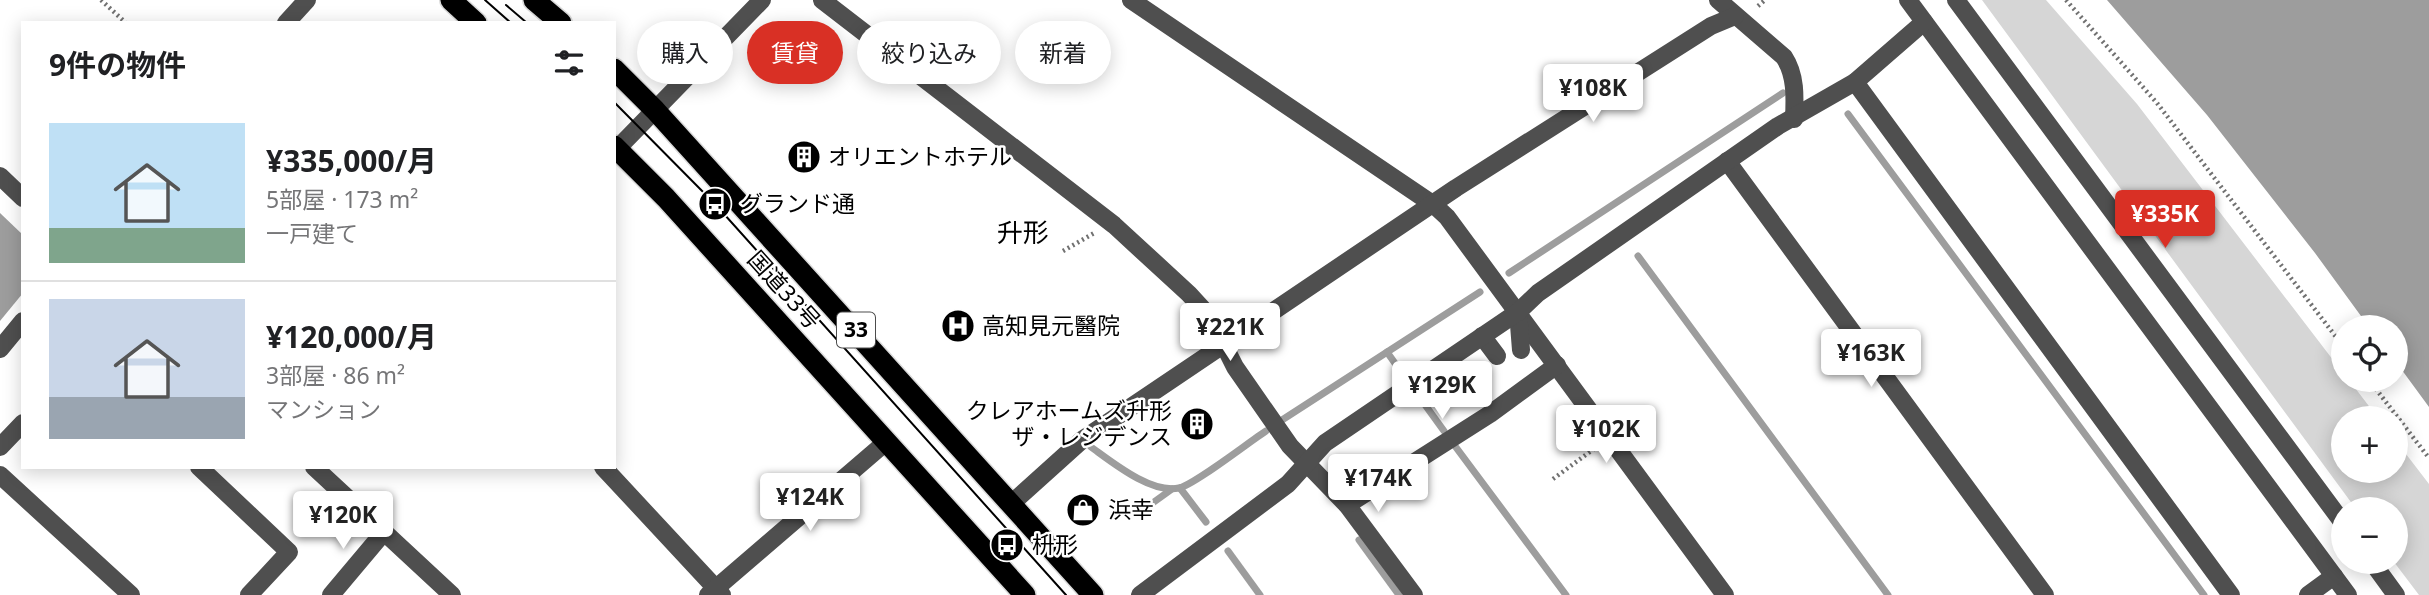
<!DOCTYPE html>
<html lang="ja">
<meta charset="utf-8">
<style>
:root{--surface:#fff;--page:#f2f2f2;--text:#202124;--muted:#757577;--line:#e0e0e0;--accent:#d93025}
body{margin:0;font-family:"Noto Sans","Noto Sans JP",sans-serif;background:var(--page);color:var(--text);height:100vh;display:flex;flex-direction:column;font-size:26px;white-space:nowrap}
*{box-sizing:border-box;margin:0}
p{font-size:23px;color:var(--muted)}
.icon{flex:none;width:38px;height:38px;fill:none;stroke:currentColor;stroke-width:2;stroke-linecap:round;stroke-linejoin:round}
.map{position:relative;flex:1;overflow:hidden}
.panel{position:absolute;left:21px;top:21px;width:595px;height:448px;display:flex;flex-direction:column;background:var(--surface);border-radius:0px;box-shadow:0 4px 18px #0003}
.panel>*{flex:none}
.guide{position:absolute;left:637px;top:21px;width:665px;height:63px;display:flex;gap:14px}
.tools{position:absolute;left:2331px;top:315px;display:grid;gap:14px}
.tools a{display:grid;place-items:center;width:77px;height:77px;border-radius:50%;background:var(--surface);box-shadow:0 4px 18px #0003;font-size:35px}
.price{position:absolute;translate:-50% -60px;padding:0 16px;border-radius:7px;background:#fff;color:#222;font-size:23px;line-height:46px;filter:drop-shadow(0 2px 4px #0008)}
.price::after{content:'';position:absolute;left:50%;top:42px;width:21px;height:16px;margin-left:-10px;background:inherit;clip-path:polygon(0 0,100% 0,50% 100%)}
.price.active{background:var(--accent);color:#fff}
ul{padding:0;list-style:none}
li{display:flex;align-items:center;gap:21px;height:175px;padding:0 28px}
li+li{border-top:2px solid var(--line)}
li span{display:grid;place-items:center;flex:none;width:196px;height:140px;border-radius:0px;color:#555}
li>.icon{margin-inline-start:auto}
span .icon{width:84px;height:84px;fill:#fffc;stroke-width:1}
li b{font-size:30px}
h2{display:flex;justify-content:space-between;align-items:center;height:84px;padding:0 28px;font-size:30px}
.tag{padding:0 24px;border-radius:32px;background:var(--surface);box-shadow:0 4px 18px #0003;font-size:24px;line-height:63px}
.tag.active{background:var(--accent);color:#fff}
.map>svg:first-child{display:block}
.green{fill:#d6d6d6}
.water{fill:#9d9d9d}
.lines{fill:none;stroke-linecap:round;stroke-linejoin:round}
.stream{stroke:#9d9d9d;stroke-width:7}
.highway-casing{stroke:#dbdbdb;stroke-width:24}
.path{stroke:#717171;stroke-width:4.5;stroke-dasharray:2 3.5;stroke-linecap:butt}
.minor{stroke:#4f4f4f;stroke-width:18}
.highway{stroke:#000;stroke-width:21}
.tram{stroke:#000;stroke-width:2}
.labels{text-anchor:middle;stroke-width:5;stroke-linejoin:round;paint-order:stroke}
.shield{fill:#fff;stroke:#4c4c4c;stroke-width:2}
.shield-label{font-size:21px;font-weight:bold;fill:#000}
.poi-label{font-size:23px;fill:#000;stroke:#fff;text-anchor:start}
.street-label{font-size:23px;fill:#000;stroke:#fff}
.quarter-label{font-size:26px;fill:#000;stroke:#fff}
</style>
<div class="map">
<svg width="2429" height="595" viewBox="0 0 2429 595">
<rect width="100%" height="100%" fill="#fff"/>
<!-- green -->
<path class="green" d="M1982,0H2046L2137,104L2343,373V380H2349L2378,418H2343V471H2396V441L2429,484V595H2419L2394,562L2396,509H2356Z"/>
<!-- water -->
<g class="water">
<path d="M2107,0H2429V407L2396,362V327H2369L2315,253L2207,115Z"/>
<path d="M0,213L23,235V293L0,321Z"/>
</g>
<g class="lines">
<!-- stream -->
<g class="stream">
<path d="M1848,114L2204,595"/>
<path d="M1638,256L1888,595"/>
<path d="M1509,273L1783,93"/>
<path d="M1387,352L1399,369"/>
<path d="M1423,402L1444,431"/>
<path d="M1282,420L1480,292"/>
<path d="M1455,446L1566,595"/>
<path d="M1091,447C1112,462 1151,494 1179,488C1194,485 1249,442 1266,431"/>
<path d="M1180,488L1206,522"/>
<path d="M1147,507L1172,489"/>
<path d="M1359,540L1399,595"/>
<path d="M1228,551L1260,595"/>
</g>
<defs>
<g id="highway">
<path d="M451,0L476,23"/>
<path d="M534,0L561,23"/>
<path d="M614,69L655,110L1093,595"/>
<path d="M614,146L666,198L1025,595"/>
</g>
</defs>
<!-- highway casing -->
<use href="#highway" class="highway-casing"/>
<!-- path -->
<g class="path">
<path d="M101,0L126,23"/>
<path d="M2066,0L2157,103L2343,346"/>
<path d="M1758,6L1765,0"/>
<path d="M1063,251L1096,232"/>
<path d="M2369,380L2429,458"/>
<path d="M1553,479L1595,448"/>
</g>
<!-- minor -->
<g class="minor">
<path d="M822,0L1114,225L1189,294L1210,317L1235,367L1290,446L1347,505L1414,595"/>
<path d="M1131,0L1434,205L1447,217L1725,595"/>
<path d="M1718,0L1784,57C1796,75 1795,97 1794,119"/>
<path d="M1908,0L2348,595"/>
<path d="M1956,0L2343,523"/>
<path d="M286,23L307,0"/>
<path d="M1855,82L2231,595"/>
<path d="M614,152L762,0"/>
<path d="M1727,161L2045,595"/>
<path d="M0,176L23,198"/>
<path d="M1518,312L1521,350"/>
<path d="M1482,336L1497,356"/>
<path d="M0,349L23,321"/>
<path d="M0,447L23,423"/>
<path d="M199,467L289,552L249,595"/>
<path d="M314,467L452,595"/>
<path d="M603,467L722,595"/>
<path d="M0,475L131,595"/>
<path d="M1012,503L1082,440L1456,188L1711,26L1735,16"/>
<path d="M1347,505L1490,414L1557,365"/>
<path d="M2372,562L2396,595"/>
<path d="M331,595L384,532"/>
<path d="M708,595L886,442"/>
<path d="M1140,595L1288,484L1325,443L1518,312L1538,293L1778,126L1855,82L1924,22"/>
<path d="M2308,595L2334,576"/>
</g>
<!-- highway -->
<use href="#highway" class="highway"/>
<!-- tram -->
<g class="tram">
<path d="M485,0L511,23"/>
<path d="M506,5L527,23"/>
<path d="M614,102L715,204L1066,595"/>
</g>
</g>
<!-- icons -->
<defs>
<symbol id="building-disc" viewBox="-11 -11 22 22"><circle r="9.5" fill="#000" stroke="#fff"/><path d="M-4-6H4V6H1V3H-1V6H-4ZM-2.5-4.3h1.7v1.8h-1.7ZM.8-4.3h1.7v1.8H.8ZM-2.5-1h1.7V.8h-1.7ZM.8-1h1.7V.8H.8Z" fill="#fff"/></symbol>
<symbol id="bus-disc" viewBox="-11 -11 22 22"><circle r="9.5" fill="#000" stroke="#fff"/><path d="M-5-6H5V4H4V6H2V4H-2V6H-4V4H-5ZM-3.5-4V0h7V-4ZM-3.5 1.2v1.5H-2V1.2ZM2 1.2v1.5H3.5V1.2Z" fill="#fff"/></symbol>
<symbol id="hospital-disc" viewBox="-11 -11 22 22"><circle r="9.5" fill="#000" stroke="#fff"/><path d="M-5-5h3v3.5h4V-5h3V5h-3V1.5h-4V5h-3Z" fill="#fff"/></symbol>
<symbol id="shop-disc" viewBox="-11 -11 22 22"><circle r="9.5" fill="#000" stroke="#fff"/><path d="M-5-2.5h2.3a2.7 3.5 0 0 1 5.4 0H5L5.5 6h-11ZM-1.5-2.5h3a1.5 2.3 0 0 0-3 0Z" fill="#fff"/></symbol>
</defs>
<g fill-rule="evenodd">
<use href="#building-disc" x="785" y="138" width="38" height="38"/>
<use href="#bus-disc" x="696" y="185" width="38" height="38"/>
<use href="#hospital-disc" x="939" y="307" width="38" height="38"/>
<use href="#building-disc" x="1178" y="405" width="38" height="38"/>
<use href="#shop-disc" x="1064" y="491" width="38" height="38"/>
<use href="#bus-disc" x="988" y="526" width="38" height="38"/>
</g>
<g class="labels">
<!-- shield labels -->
<rect class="shield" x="837" y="312.5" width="38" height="35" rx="5"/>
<g class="shield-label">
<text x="856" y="337">33</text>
</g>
<!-- poi labels -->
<g class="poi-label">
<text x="828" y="165">オリエントホテル</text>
<text x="740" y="212">グランド通</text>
<text x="982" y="334">高知見元醫院</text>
<text x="1172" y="419" text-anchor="end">クレアホームズ升形<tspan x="1172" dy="26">ザ・レジデンス</tspan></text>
<text x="1108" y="518">浜幸</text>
<text x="1032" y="553">枡形</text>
</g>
<!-- street labels -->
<g class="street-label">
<text transform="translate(784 290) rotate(48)" y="8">国道33号</text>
</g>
<!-- quarter labels -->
<g class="quarter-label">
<text x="1023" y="242">升形</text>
</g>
</g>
</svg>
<div class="tools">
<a><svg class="icon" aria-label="locate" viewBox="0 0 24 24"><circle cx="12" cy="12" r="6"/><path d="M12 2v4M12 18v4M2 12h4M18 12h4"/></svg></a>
<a>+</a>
<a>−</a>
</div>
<b class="price" style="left:1593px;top:124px">¥108K</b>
<b class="price active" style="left:2165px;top:250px">¥335K</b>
<b class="price" style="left:1230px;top:363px">¥221K</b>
<b class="price" style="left:1871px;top:389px">¥163K</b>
<b class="price" style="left:1442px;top:421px">¥129K</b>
<b class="price" style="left:1606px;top:465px">¥102K</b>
<b class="price" style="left:1378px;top:514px">¥174K</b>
<b class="price" style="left:810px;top:533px">¥124K</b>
<b class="price" style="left:343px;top:551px">¥120K</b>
<div class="guide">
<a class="tag">購入</a>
<a class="tag active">賃貸</a>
<a class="tag">絞り込み</a>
<a class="tag">新着</a>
</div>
<section class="panel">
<h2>9件の物件<svg class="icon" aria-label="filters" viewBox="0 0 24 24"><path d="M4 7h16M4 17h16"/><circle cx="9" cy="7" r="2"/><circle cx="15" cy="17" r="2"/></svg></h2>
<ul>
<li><span style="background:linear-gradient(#bfe0f5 75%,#7fa58c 0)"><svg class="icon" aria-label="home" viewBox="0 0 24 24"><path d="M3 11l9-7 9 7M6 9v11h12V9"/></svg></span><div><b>¥335,000/月</b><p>5部屋 · 173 m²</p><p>一戸建て</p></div></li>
<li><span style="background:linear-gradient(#c9d6e8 70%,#9aa5b1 0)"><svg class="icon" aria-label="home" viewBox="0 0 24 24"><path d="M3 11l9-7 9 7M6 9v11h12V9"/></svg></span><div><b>¥120,000/月</b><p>3部屋 · 86 m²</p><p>マンション</p></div></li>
</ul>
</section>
</div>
